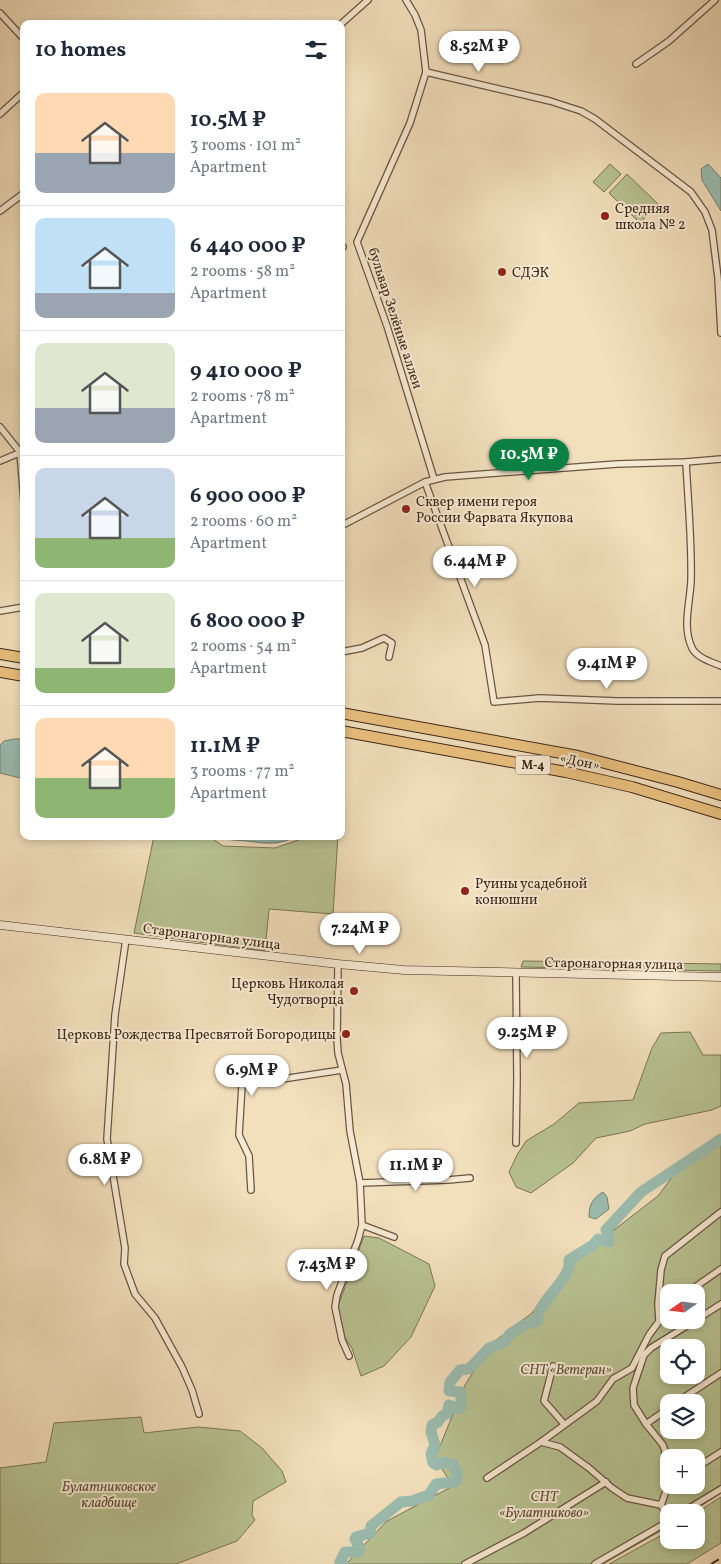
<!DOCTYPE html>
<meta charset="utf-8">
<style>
:root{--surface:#fff;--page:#f6f6f7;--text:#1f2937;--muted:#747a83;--line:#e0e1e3;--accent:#0b8043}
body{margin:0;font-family:Vollkorn,serif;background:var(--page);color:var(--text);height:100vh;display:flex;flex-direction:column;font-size:19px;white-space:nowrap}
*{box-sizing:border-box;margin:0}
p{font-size:16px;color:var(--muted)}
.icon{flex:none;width:28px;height:28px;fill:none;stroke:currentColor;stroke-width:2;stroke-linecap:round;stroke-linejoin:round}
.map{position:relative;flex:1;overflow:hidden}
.side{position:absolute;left:20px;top:20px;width:325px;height:820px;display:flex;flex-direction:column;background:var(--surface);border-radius:10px;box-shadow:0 2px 8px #0003}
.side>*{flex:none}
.needle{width:32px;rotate:256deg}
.fabs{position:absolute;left:660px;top:1284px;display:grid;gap:10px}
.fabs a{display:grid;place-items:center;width:45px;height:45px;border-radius:10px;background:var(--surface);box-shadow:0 2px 8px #0003;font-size:25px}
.price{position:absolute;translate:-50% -42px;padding:0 11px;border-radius:18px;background:#fff;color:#222;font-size:16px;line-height:32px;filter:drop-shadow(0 1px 2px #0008)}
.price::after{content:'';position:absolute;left:50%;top:30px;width:15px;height:11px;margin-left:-8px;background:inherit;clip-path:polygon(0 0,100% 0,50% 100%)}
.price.on{background:var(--accent);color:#fff}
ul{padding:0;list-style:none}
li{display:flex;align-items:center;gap:15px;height:125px;padding:0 15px}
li+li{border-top:1px solid var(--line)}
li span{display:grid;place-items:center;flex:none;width:140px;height:100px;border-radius:10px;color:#555}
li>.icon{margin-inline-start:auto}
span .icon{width:60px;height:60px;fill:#fffc;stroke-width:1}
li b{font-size:21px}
h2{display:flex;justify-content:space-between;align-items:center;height:60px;padding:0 15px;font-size:21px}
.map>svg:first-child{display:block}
.green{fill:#b8c292;stroke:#7a7456;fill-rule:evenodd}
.water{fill:#9bbdb0;stroke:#758174}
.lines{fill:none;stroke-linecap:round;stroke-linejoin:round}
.river{stroke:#9bbdb0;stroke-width:11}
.minor-casing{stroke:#6a5542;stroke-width:8}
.secondary-casing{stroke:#3d2719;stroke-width:9}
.motorway-casing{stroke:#3d2719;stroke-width:12}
.minor{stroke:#f7ead3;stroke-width:5.5}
.secondary{stroke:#f7ead3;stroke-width:8}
.motorway{stroke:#e9c07e;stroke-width:10}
.rail{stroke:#3d2719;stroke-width:2;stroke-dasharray:9 9;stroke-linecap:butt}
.poi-dot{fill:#8f2418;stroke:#f7ead3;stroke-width:2}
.labels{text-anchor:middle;stroke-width:4;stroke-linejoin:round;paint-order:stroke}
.shield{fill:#f7ead3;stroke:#756251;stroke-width:1}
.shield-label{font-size:12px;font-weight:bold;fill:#3d2719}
.poi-label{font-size:14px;fill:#3d2719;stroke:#f7ead3;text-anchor:start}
.street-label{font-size:14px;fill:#3d2719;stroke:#f7ead3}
.park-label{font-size:14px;font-style:italic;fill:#5c4e37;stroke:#f7ead3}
</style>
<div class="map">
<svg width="721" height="1564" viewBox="0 0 721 1564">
<rect width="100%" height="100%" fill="#f2dfbc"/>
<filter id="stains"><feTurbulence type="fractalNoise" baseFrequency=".004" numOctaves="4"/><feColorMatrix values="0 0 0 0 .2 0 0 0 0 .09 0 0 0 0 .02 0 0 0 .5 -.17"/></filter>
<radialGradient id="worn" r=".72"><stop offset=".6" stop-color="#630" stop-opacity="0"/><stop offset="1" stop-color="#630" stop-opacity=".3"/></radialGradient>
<!-- green -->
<g class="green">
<path d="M610,164L621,174L604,192L593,182Z"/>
<path d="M627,174L658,204L640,223L609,193Z"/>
<path d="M154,836H209L223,846L275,848L310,836H338L333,914L269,909L265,951L134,933Z"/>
<path d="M523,961L721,964V971L521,967Z"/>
<path d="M690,1032L703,1055H721V1106L712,1110L645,1124L630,1131L596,1138L573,1163L531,1193L516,1187L509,1172L517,1155L526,1141L554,1124L579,1103L633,1100L652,1048L661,1033Z"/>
<path d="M721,1138V1493L691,1512H669V1526L603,1564H346L387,1521L453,1486L435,1458L465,1385L491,1344L532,1313L570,1264L658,1196L688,1156ZM669,1292H696V1320H669ZM669,1348H696V1375H669ZM669,1402H696V1430H669ZM669,1458H696V1485H669Z"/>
<path d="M364,1236L379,1238L429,1264L435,1286L411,1337L384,1366L361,1376L352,1348L343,1335L338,1306Z"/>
<path d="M141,1417L144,1433L198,1427L240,1431L262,1448L282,1471L286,1482L253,1501L252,1515L255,1520L237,1541L176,1564H0V1468L46,1462L54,1423Z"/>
<path d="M721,1497V1543L687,1564H609L669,1531V1540H696V1513Z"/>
</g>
<!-- water -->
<g class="water">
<path d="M708,164L721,178V211L702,180L701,169Z"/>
<path d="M14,739H24V779L0,773V745L4,741Z"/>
<path d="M219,836H299C277,845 270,844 247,841C237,840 228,841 219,836Z"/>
<path d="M603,1192L607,1197L609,1209L596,1219L589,1217C589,1204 593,1198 603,1192Z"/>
</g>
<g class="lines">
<!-- river -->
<path class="river" d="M343,1564L340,1562L345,1552H358L360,1548L355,1539L356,1537L370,1533L371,1526L401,1502L412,1501L429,1495L436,1484L454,1482L457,1480V1473L453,1464H449L444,1462L437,1465L433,1463L431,1454L435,1445L431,1432L432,1425L438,1422L442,1416L447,1414L449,1405L458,1409L461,1407V1392L449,1391L450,1382L460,1370L469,1369L489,1348L504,1342L510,1334L524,1325L537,1321C538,1318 538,1313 540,1310C547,1295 572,1276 569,1260L593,1245L598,1239L609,1242L608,1234L606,1230L641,1192L721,1139"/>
<defs>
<g id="minor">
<path d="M406,0L415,15L421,30L426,72L410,123L357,242L387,326L434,479"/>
<path d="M0,13L24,39"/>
<path d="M341,24L368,0"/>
<path d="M636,64L669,41L715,0"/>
<path d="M426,72L550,101L581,111L595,119L691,192L705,212L712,230L718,278L721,333"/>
<path d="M0,114L24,92"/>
<path d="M0,211L24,193"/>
<path d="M341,247H343"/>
<path d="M0,427L20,452L24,502"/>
<path d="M0,461L24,451"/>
<path d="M686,462C688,501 692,542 691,581C690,603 682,627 692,648C697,658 712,662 721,666"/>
<path d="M425,482L485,645L494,702L540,698L617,701H721"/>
<path d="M341,526L425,482L445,477L617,464L686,462L721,459"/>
<path d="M0,611L24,607"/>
<path d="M341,652L362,648L384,638L392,643L389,657"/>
<path d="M126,939L115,1015L107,1139L125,1248L124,1264L135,1294L155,1318L182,1367L192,1390L199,1414"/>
<path d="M338,964L337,1038L338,1053L346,1084L350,1131L360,1183L362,1225L394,1237"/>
<path d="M516,974L517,1078L516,1143"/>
<path d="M360,1183L448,1180L470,1178"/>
<path d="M251,1190L249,1156L239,1135L242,1085L342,1070"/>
<path d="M688,1292L721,1269"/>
<path d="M659,1320L658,1304L661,1270L665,1256L721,1212"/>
<path d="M696,1320L721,1304"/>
<path d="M349,1356L342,1340L335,1307L337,1295L358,1240L362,1225"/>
<path d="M553,1366L544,1401L564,1424"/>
<path d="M677,1402L721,1373"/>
<path d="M646,1424L669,1408"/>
<path d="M541,1442L560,1447L589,1468L612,1488L627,1498L661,1505L669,1518"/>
<path d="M669,1464L663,1445L646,1424L634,1405L633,1388L644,1355L651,1348L696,1320"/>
<path d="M696,1468L721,1452"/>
<path d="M487,1478L541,1442L597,1401L613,1379L632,1368L649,1335L669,1308"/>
<path d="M661,1505L669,1483"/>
<path d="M683,1512L721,1489"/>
<path d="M465,1564L524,1533L606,1482"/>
<path d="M595,1564L669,1521"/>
</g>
<path id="secondary" d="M0,925L338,964L404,970L721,977"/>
<g id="motorway">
<path d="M0,654L24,658"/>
<path d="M0,672L24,676"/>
<path d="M341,713L578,756L678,782L721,795"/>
<path d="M341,731L566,772L632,787L721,814"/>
</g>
</defs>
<!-- minor casing -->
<use href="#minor" class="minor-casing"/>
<!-- secondary casing -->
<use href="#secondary" class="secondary-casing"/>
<!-- motorway casing -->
<use href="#motorway" class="motorway-casing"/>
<!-- minor -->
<use href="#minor" class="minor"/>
<!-- secondary -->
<use href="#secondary" class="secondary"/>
<!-- motorway -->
<use href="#motorway" class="motorway"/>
<!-- rail -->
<path class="rail" d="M711,1564L721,1558"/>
</g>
<!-- markers -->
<g class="poi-dot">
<circle cx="605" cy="216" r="5"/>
<circle cx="502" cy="272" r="5"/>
<circle cx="406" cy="509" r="5"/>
<circle cx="465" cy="891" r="5"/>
<circle cx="354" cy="991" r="5"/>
<circle cx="346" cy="1034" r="5"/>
</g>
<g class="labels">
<!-- shield labels -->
<rect class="shield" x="515.5" y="755.5" width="35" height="19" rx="4"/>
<g class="shield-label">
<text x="533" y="769">М-4</text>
</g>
<!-- poi labels -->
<g class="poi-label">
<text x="615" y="213">Средняя<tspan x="615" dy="16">школа № 2</tspan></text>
<text x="512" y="277">СДЭК</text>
<text x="416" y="506">Сквер имени героя<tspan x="416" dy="16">России Фарвата Якупова</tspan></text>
<text x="475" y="888">Руины усадебной<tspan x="475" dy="16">конюшни</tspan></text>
<text x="344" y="988" text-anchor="end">Церковь Николая<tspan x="344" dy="16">Чудотворца</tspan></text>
<text x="336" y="1039" text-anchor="end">Церковь Рождества Пресвятой Богородицы</text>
</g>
<!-- street labels -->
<g class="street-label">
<text transform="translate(396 318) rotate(72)" y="5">бульвар Зелёные аллеи</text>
<text transform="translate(580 761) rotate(12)" y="5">«Дон»</text>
<text transform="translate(212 936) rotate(7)" y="5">Старонагорная улица</text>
<text transform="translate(614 963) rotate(1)" y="5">Старонагорная улица</text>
</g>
<!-- park labels -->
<g class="park-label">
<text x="566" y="1374">СНТ «Ветеран»</text>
<text x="109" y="1491">Булатниковское<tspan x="109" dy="16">кладбище</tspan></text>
<text x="544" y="1501">СНТ<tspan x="544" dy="16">«Булатниково»</tspan></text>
</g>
</g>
<rect width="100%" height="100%" filter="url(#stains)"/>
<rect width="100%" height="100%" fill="url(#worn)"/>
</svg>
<div class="fabs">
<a><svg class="needle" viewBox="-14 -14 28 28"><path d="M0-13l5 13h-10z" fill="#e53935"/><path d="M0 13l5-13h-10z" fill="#747a83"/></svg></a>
<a><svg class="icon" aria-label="locate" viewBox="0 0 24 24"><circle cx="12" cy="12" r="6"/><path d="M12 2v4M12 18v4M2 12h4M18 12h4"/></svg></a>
<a><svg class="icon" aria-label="layers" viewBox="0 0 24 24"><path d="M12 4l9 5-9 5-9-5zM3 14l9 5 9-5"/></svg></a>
<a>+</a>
<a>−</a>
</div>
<b class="price" style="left:479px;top:73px">8.52M ₽</b>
<b class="price on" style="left:529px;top:481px">10.5M ₽</b>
<b class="price" style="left:475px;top:588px">6.44M ₽</b>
<b class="price" style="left:607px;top:690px">9.41M ₽</b>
<b class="price" style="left:360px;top:955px">7.24M ₽</b>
<b class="price" style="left:527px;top:1059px">9.25M ₽</b>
<b class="price" style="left:252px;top:1097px">6.9M ₽</b>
<b class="price" style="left:105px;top:1186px">6.8M ₽</b>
<b class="price" style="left:416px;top:1192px">11.1M ₽</b>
<b class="price" style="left:327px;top:1291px">7.43M ₽</b>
<section class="side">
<h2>10 homes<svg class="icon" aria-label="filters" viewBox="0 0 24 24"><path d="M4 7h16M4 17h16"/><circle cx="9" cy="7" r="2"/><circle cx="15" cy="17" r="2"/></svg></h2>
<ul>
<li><span style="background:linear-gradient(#ffd9b3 60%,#9aa5b1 0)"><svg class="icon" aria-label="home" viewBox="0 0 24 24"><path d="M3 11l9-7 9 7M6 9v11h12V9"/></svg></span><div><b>10.5M ₽</b><p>3 rooms · 101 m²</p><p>Apartment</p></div></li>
<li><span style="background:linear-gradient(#bfe0f5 75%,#9aa5b1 0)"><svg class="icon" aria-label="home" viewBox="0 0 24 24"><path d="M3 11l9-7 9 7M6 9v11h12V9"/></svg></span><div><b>6 440 000 ₽</b><p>2 rooms · 58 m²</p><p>Apartment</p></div></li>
<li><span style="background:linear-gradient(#dfe7d0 65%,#9aa5b1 0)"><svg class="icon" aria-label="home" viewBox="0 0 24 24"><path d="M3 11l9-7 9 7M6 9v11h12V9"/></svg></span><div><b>9 410 000 ₽</b><p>2 rooms · 78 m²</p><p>Apartment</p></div></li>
<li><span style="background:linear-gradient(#c9d6e8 70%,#8fb573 0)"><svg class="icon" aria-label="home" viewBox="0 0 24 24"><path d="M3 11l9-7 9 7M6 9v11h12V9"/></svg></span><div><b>6 900 000 ₽</b><p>2 rooms · 60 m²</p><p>Apartment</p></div></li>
<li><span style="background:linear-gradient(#dfe7d0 75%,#8fb573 0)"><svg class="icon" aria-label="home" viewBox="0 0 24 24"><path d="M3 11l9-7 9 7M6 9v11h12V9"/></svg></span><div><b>6 800 000 ₽</b><p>2 rooms · 54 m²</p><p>Apartment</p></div></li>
<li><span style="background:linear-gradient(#ffd9b3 60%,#8fb573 0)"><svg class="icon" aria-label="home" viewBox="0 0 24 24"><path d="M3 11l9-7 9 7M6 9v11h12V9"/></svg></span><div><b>11.1M ₽</b><p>3 rooms · 77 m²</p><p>Apartment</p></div></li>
</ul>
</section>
</div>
